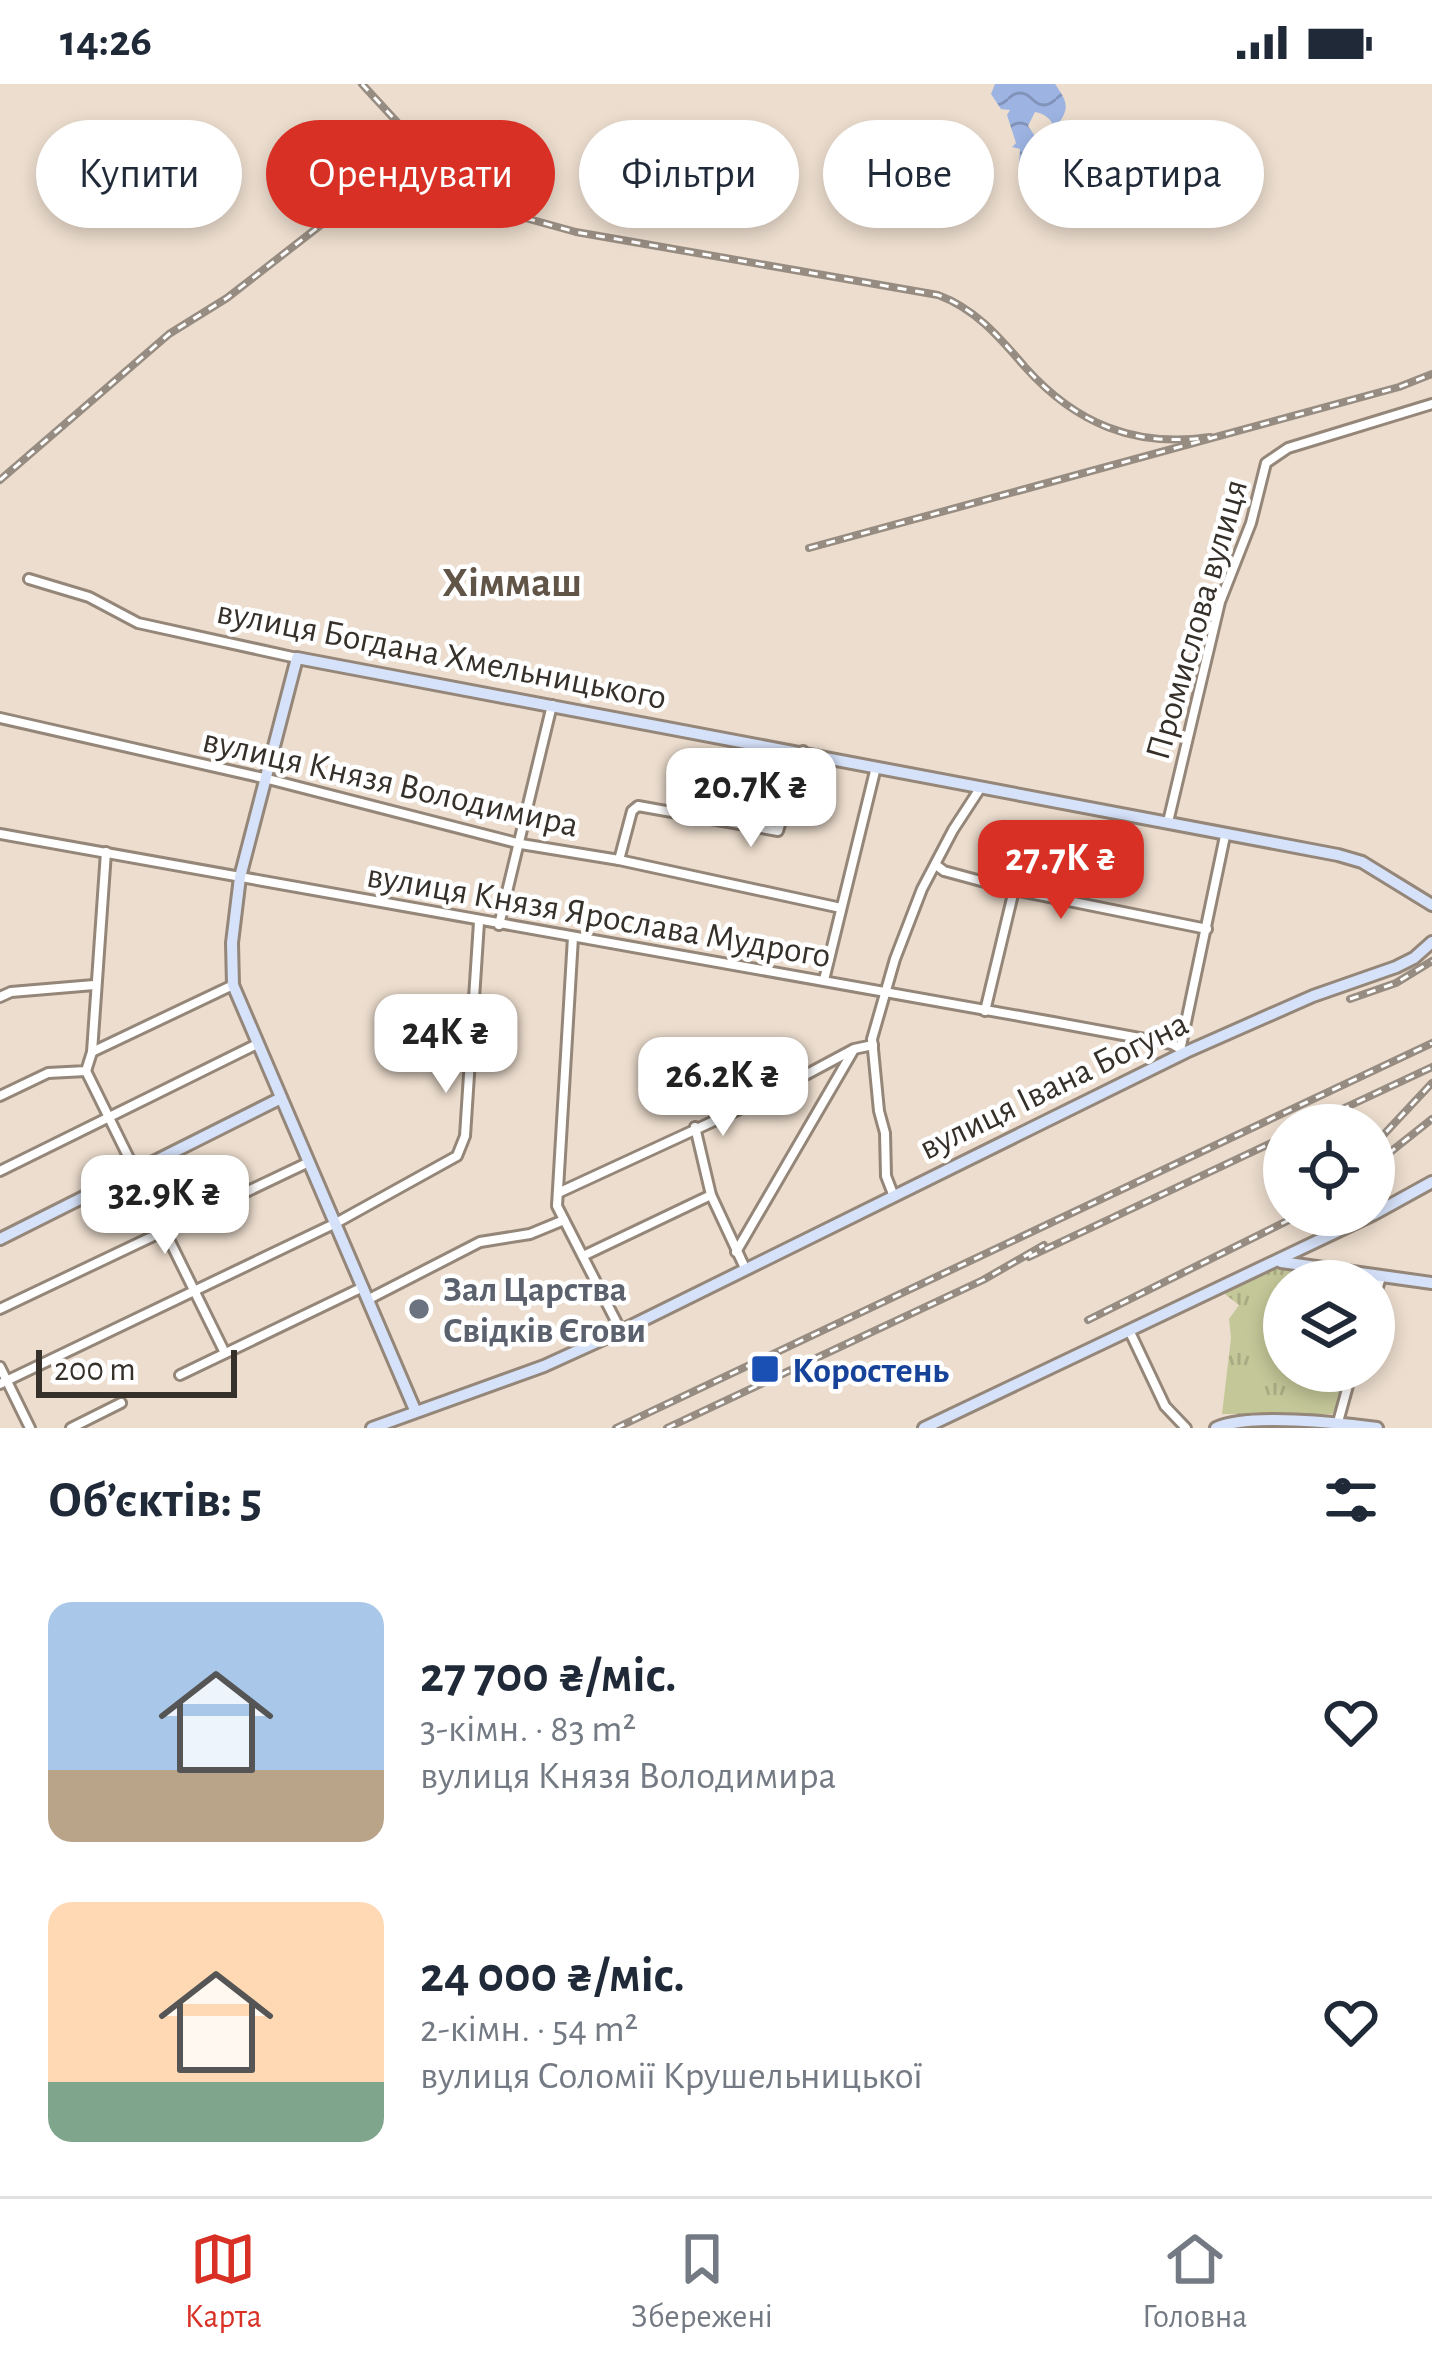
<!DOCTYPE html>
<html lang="uk">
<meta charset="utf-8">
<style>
:root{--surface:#fff;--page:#f2f2f3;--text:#1f2937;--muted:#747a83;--line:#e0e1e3;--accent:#d93025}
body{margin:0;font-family:"Alegreya Sans",sans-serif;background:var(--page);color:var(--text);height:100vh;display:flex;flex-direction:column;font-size:45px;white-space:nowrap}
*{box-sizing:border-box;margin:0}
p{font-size:39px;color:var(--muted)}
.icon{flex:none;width:66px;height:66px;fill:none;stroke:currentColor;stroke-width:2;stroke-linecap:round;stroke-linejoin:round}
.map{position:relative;height:1344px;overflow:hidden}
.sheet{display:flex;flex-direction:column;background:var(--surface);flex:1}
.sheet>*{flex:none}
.top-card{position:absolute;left:36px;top:36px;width:1362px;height:108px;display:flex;gap:24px}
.controls{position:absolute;left:1263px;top:1020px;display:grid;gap:24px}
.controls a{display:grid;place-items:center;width:132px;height:132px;border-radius:50%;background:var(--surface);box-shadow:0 6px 18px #0003;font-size:60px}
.scale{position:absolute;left:36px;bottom:30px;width:201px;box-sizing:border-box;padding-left:12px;border:6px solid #36302a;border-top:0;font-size:33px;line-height:42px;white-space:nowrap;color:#36302a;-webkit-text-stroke:9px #fff;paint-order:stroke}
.price{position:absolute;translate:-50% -102px;padding:0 27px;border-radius:24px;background:#fff;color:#222;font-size:39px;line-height:78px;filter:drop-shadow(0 3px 6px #0008)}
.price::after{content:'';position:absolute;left:50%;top:72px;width:36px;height:27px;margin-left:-18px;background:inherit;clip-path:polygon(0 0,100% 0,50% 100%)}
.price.current{background:var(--accent);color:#fff}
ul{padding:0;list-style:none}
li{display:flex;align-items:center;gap:36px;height:300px;padding:0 48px}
li span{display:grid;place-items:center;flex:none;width:336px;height:240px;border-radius:24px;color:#555}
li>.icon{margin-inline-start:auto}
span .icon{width:144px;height:144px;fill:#fffc;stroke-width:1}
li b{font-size:51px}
h2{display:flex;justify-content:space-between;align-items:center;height:144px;padding:0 48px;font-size:51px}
.chip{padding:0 42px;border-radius:54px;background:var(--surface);box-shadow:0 6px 18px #0003;font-size:42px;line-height:108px}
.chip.current{background:var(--accent);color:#fff}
.status{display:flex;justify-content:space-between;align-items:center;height:84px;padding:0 60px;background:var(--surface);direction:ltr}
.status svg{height:33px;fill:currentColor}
.tabs{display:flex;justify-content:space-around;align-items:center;height:168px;border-top:3px solid var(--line);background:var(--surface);font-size:33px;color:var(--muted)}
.tabs a{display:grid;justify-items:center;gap:6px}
.tabs .current{color:var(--accent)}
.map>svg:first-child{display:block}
.grass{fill:url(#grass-tufts)}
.water{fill:url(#water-waves)}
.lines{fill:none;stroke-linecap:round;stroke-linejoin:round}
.street-casing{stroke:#948678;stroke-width:14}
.secondary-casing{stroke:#948678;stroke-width:16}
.street{stroke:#fff;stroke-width:8}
.secondary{stroke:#d6e2fa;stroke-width:10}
.rail-casing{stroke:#978c81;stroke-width:8}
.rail{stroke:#fff;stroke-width:3;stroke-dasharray:9;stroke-linecap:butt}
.worship-dot{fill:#6b7280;stroke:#fff;stroke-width:4.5}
.transit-dot{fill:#1a4fb4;stroke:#fff;stroke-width:4.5}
.labels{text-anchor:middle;stroke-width:9;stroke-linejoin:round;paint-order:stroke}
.street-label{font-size:36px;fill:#36302a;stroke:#fff}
.worship-label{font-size:36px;font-weight:bold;fill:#5b616d;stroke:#fff;text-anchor:start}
.transit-label{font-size:36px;font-weight:bold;fill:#164399;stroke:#fff;text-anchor:start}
.quarter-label{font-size:42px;font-weight:bold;fill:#615548;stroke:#fff}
</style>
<div class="status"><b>14:26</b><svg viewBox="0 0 49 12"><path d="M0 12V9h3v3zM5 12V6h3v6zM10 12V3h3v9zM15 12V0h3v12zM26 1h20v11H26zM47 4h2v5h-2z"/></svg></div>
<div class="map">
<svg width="1432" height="1344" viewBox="0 0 1432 1344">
<defs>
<pattern id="grass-tufts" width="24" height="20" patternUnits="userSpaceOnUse" patternTransform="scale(3)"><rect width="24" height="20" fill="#c4c798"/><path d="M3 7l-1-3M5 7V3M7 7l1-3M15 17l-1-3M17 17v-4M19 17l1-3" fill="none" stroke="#a9ab83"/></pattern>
<pattern id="water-waves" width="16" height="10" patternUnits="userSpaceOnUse" patternTransform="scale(3)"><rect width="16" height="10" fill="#9db4e3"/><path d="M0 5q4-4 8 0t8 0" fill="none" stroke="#8193b8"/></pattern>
</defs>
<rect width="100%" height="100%" fill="#ecddce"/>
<!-- grass -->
<path class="grass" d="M1280,1182L1377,1197L1374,1206V1197H1284V1287H1349L1333,1330H1222L1231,1254L1229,1235L1239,1221L1221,1207Z"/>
<!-- water -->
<path class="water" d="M995,0H1055C1066,16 1071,23 1058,40L1068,41L1072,47L1063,56L1068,63L1057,64L1060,59C1054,44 1054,32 1035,28L1028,42L1037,55L1049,53V72L1036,81H1019L1020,65L1012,63L1016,59L1007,31L1010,26L1001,25L991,10Z"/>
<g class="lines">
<defs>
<g id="street">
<path d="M29,495L89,513L138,539L297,574"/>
<path d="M0,634L268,695L521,760L619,776L841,824"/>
<path d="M1168,738L1220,518L1251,439L1266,379L1288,364L1432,320"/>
<path d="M0,750L1053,938L1172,960L1186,968"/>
<path d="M619,776L632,727L638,722L778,747L803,667"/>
<path d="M936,781L944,787L1014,806L1207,845"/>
<path d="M499,841L552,621"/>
<path d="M573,853L557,1122L621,1247"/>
<path d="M824,896L876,683"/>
<path d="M0,913L11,908L94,901"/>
<path d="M985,927L1014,806"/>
<path d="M1181,962L1225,752"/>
<path d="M92,968L106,768"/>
<path d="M86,987L225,1269"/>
<path d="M0,1012L48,989L86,987L92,968L233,901"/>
<path d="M695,1043L711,1111L745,1184"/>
<path d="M0,1087L257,960"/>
<path d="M558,1109L753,1019L854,965L873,961"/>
<path d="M893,1110L886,1092L885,1049L879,1027L872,955L895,875L922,805L953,746L981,703"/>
<path d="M736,1168L853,967"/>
<path d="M583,1172L711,1111"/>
<path d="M369,1215L480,1158L530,1150L564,1136"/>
<path d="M1374,1216L1381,1193"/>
<path d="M0,1225L309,1078"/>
<path d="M1129,1246L1165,1322L1186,1344"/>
<path d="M0,1283L30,1344"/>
<path d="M180,1291L363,1203"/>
<path d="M0,1300L336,1139L457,1072L465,1052L479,838"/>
<path d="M1338,1338L1352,1287"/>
<path d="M71,1344L121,1319"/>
</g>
<g id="secondary">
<path d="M1374,1130L1432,1098"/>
<path d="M0,1155L281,1014"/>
<path d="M1281,1178L1432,1199"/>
<path d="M415,1326L233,901L232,859L240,793L297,574L1338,771L1362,778L1432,821"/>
<path d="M372,1344L544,1282L621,1247L1186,968L1313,912L1396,883L1414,874L1432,858"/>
<path d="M924,1344L1372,1131"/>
<path d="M1216,1344C1248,1329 1341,1339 1377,1344"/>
</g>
</defs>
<!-- street casing -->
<use href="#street" class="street-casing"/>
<!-- secondary casing -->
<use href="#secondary" class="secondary-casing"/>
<!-- street -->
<use href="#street" class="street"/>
<!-- secondary -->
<use href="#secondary" class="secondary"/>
<defs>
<g id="rail">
<path d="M362,0L455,101L518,132L576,148L938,211C976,225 1000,254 1025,283C1076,340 1135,364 1210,353"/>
<path d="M0,396L169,250L227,214L326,137L358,125L403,122L505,137"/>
<path d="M809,464L1399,303L1432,290"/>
<path d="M1350,915L1396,899L1432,877"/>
<path d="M1308,1041L1432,983"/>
<path d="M1374,1061L1432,999"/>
<path d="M1374,1081L1432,1035"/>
<path d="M1029,1173L1284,1053"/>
<path d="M1088,1236L1299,1131"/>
<path d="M616,1344L1432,959"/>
<path d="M667,1344L983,1196L1044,1161"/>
</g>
</defs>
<!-- rail casing -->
<use href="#rail" class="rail-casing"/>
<!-- rail -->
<use href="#rail" class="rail"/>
</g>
<!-- markers -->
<circle class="worship-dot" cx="419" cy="1225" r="12"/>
<rect class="transit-dot" x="750" y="1270" width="30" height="30" rx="6"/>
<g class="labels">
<!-- street labels -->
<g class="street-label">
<text transform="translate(1195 535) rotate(-74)" y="13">Промислова вулиця</text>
<text transform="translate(442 569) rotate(11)" y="13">вулиця Богдана Хмельницького</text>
<text transform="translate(391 697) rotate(13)" y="13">вулиця Князя Володимира</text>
<text transform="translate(599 830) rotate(10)" y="13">вулиця Князя Ярослава Мудрого</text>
<text transform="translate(1053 1000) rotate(-26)" y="13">вулиця Івана Богуна</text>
</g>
<!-- worship labels -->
<g class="worship-label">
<text x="443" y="1217">Зал Царства<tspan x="443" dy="41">Свідків Єгови</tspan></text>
</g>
<!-- transit labels -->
<g class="transit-label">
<text x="792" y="1298">Коростень</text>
</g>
<!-- quarter labels -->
<g class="quarter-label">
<text x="512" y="512">Хіммаш</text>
</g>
</g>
</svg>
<div class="controls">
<a><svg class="icon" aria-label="locate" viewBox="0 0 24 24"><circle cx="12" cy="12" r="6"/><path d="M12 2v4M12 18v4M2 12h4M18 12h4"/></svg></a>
<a><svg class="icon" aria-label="layers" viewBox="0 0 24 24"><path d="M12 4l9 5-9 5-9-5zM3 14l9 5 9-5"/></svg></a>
</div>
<div class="scale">200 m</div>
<b class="price" style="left:751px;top:766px">20.7K ₴</b>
<b class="price current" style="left:1061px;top:838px">27.7K ₴</b>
<b class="price" style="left:446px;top:1012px">24K ₴</b>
<b class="price" style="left:723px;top:1055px">26.2K ₴</b>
<b class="price" style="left:165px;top:1173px">32.9K ₴</b>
<div class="top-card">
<a class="chip">Купити</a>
<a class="chip current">Орендувати</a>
<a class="chip">Фільтри</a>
<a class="chip">Нове</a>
<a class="chip">Квартира</a>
</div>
</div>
<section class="sheet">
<h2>Об’єктів: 5<svg class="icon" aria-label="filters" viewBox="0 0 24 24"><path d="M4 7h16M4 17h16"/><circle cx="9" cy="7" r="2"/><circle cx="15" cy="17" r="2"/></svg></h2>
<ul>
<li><span style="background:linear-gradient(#a9c7e8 70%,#b9a48a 0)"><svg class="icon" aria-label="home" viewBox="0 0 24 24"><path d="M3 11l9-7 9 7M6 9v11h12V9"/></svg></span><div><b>27 700 ₴/міс.</b><p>3-кімн. · 83 m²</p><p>вулиця Князя Володимира</p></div><svg class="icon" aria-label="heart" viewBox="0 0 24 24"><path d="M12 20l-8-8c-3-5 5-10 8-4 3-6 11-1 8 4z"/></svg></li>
<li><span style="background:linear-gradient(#ffd9b3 75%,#7fa58c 0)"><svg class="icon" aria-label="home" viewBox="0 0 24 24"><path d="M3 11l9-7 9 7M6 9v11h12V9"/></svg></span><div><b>24 000 ₴/міс.</b><p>2-кімн. · 54 m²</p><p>вулиця Соломії Крушельницької</p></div><svg class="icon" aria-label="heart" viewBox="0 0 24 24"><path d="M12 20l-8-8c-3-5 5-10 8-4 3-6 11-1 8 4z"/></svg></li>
</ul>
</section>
<nav class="tabs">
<a class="current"><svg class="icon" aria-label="map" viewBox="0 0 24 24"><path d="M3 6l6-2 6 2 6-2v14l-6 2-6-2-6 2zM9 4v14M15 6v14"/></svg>Карта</a>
<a><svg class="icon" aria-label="saved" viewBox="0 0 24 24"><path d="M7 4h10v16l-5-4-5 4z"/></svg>Збережені</a>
<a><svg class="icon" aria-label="home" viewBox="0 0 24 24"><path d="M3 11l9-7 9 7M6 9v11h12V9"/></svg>Головна</a>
</nav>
